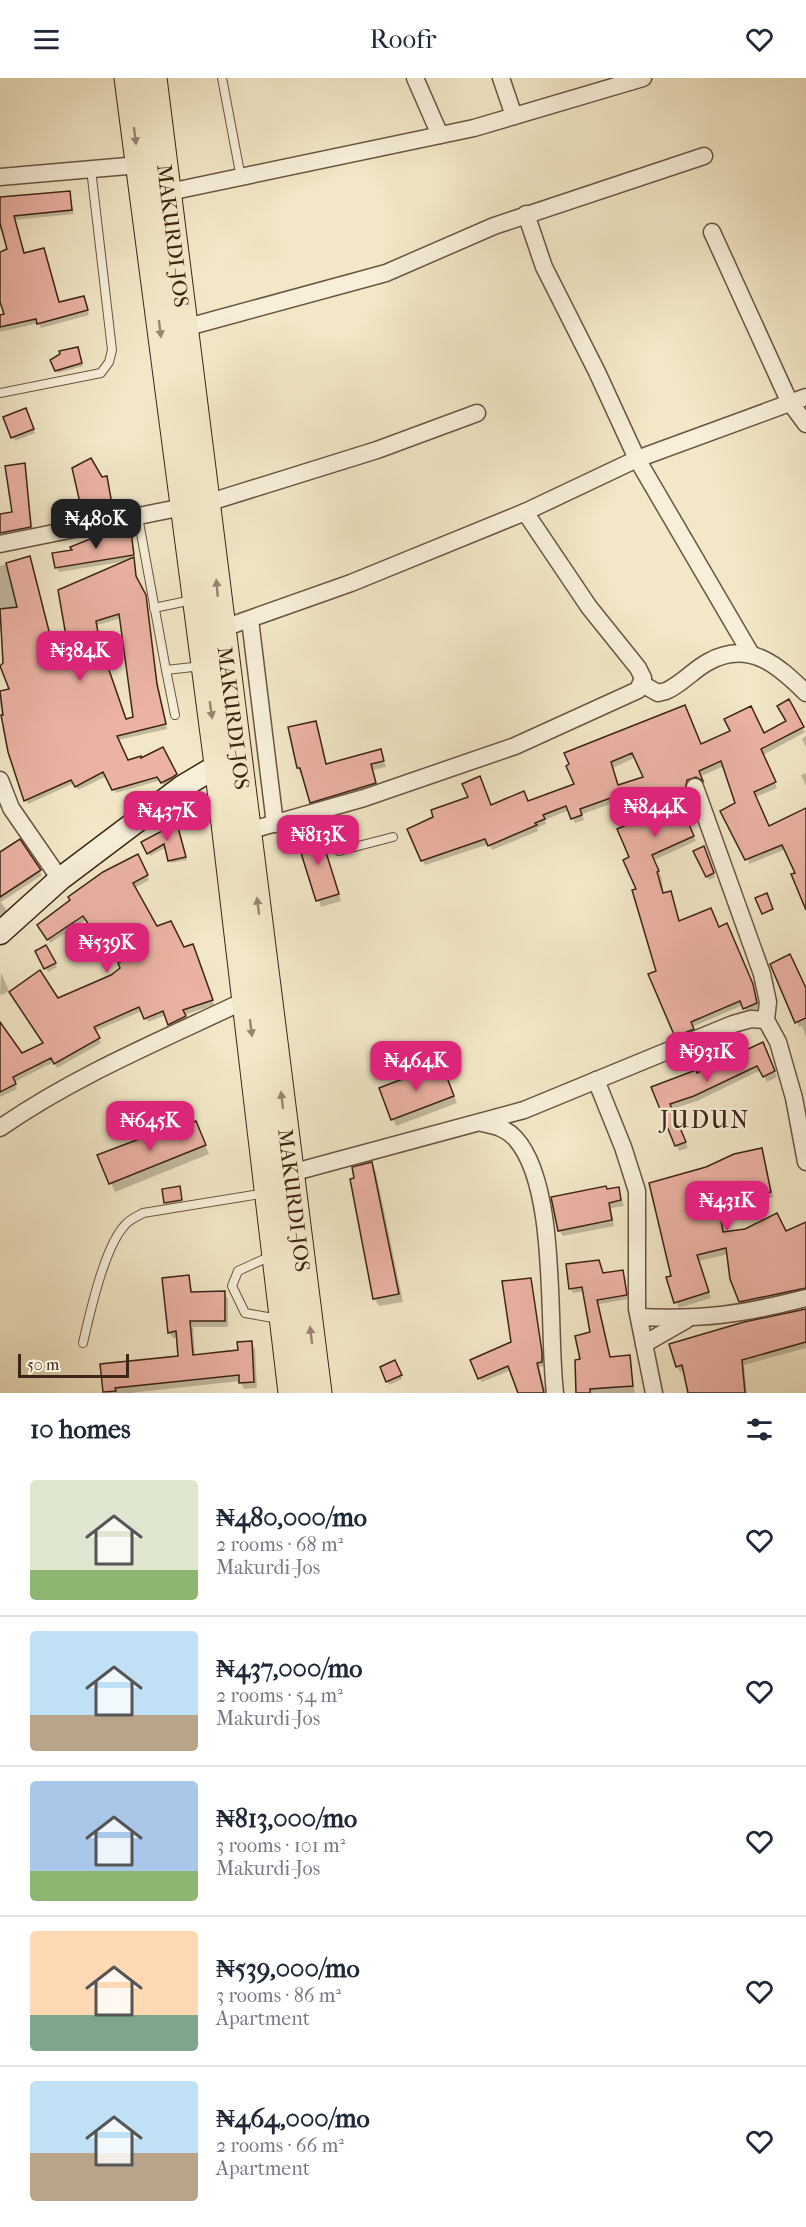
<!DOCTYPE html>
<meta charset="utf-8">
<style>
:root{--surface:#fff;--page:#f6f6f7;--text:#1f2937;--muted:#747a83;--line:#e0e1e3;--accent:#db2777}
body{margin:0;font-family:"IM FELL French Canon",serif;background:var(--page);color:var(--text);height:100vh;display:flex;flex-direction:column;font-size:22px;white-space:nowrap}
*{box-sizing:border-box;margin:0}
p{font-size:20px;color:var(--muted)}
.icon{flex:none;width:33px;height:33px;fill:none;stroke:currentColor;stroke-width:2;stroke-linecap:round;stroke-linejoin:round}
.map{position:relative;height:1315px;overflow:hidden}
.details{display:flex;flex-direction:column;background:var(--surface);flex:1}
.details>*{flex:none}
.scale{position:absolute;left:18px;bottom:15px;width:111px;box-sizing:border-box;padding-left:6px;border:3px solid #3c2416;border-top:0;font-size:16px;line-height:21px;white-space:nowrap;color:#3c2416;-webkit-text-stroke:4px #f7efda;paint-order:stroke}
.price{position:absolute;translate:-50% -51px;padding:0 14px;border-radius:12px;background:var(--accent);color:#fff;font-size:20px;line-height:39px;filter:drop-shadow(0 2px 3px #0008)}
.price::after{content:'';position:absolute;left:50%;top:36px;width:18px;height:14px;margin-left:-9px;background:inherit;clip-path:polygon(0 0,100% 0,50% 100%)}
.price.current{background:#222;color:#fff}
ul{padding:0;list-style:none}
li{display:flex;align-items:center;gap:18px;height:150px;padding:0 30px}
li+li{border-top:2px solid var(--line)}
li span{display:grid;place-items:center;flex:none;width:168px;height:120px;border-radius:6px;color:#555}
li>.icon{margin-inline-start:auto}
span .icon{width:72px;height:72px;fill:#fffc;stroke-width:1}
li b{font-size:26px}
h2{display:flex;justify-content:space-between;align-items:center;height:72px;padding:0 30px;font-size:26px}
header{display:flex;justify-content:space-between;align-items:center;height:78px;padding:0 30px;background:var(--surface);font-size:27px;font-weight:600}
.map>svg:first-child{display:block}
.shadow{fill:#0003;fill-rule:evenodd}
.building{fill:#ecb3a4;stroke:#3c2416;stroke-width:1.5;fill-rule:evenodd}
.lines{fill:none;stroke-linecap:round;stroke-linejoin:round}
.service-casing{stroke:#6a5542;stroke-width:10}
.minor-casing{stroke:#6a5542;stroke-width:19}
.secondary-casing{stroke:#3c2416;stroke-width:25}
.trunk-casing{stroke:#3c2416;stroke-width:29}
.service{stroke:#f7efda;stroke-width:8}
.minor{stroke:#f7efda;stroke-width:16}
.secondary{stroke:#f7efda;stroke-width:22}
.trunk{stroke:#f2e7c6;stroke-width:27}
.oneway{fill:#97866e}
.labels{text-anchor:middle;stroke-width:5;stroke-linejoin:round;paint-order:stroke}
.street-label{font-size:21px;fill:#3c2416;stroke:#f7efda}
.quarter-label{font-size:24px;letter-spacing:1.5px;fill:#3c2416;stroke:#f7efda}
</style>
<header><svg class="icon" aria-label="menu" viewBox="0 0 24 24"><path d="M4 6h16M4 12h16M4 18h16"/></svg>Roofr<svg class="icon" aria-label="heart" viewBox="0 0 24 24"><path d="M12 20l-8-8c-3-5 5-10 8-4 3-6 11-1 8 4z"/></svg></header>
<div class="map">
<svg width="806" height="1315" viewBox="0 0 806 1315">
<rect width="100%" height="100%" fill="#f2e7c6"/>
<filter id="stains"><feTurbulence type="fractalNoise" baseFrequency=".00333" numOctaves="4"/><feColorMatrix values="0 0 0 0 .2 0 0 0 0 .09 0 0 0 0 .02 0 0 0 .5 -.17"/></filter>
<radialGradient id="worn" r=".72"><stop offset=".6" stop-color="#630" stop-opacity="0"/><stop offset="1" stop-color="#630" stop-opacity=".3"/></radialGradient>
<!-- shadow -->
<g class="shadow">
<path d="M69,114L74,136L15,142L25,176L59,226L83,219L89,237L41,250L39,245L0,254V237L5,236L0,217V176L9,172L3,152L0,153V121Z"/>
<path d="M79,274L83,288L58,295L52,282Z"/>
<path d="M27,336L35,355L15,363L13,359Z"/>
<path d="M24,386L33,453L2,459L0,438L14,436Z"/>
<path d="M74,391L101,401L106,400L115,438L88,443Z"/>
<path d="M130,456L138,504L147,523L158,612L167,651L118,662L128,683L141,682L162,671L178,701L165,709L161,702L116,715L107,698L78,712L74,705L28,726L9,674L0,628V615L11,612L0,549V488L29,480L52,563L68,559L127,483L59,494L56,489L74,473ZM121,540L134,640L126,642L102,572L97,547Z"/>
<path d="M788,623L805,654L763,677L777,710L756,719L769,750L806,732V827L797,796L786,771L749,786L737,726L724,688L701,698L704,705L700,703L690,707L687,718L692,732L683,736L696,763L654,782L661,798L664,816L673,819L680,845L729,852L755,913L759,930L748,935L743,927L692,949L695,956L679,963L638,812L631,780L633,746L622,722L582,736L584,742L575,745L569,732L545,742L546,746L537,750L538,753L492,772L489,766L425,787L422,782L491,728L528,725L576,707L566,676L701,668L764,656L788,644ZM636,679L645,699L619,708L613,690Z"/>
<path d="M315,645L327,687L380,673L386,689L373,692L378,711L315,730L298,690Z"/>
<path d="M806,658V669L802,661Z"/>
<path d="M806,695V708L801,697Z"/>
<path d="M176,747L187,782L171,785L167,769L150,778L143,765Z"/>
<path d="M319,754L341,823L321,829L298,760Z"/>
<path d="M706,773L715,799L709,802L695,774Z"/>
<path d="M0,776L39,792L42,797L1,824L9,836L0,845Z"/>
<path d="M138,778L149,802L134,810L157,850L183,871L195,872L214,927L184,937L187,943L172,950L166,937L148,944L142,933L95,953L101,965L57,990L54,984L14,1004L17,1011L0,1019V944L22,977L45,966L58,922L112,898L130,881L119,860L105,869L87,841L50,865L39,848Z"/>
<path d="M46,869L57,889L48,894L37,874Z"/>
<path d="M1,895L9,913L1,917L0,915Z"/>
<path d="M806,912V959L802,948L799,949L797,944Z"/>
<path d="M765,971L777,999L767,1004L761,992L697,1023L672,1031L688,1070L679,1073L653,1010L697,997Z"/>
<path d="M445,994L457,1025L396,1048L381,1011Z"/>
<path d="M196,1045L209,1076L115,1114L99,1078Z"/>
<path d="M761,1071L773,1119L749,1124L745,1118L720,1128L725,1155H786L806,1148V1215L743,1228L728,1176L699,1183L711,1220L679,1230L668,1200L673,1199L706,1091Z"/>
<path d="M371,1086L376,1094L403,1224L379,1228L374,1220L356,1101Z"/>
<path d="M179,1110L183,1126L168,1128L165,1125Z"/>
<path d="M618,1110L624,1128L611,1130L614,1148L563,1158L559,1152L607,1113Z"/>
<path d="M599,1183L604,1197L622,1194L625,1198L628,1221L599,1226L610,1280L629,1279L635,1315H576V1283H582L592,1255L584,1213L573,1215L570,1210Z"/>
<path d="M188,1199L193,1215H224L228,1221V1249H193L195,1278L239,1273L251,1265L255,1271L257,1310L244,1311L240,1303L130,1315H105L102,1288L179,1280L178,1260H173L169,1254Z"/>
<path d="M530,1202L543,1279L544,1288L539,1289L546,1315H519L511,1292L482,1304L479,1300L512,1265Z"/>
<path d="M806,1232V1270L744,1287L747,1315H689L685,1292L680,1294L677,1288Z"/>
<path d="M397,1288L402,1301L389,1307L387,1303Z"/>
</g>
<!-- building -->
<g class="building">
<path d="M70,113L72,132L14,138L24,175L44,170L59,224L84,218L88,232L37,246L36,241L0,249V237L4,236L0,224V174L7,171L0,145V119Z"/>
<path d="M78,269L82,285L55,293L50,282L60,276L59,273Z"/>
<path d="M26,330L34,351L11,360L3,339Z"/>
<path d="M91,380L102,399L107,398L113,432L83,438L72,390Z"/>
<path d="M25,385L31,449L0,455V436L12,434L5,388Z"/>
<path d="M116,453L117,456L131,454L134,477L55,490L52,475L72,472L70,469L100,457Z"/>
<path d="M30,478L51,561L66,558L58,512L134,479L136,498L146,517L157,606L166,646L117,658L128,682L141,678V680L163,669L177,696L171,700L161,705L157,699L112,712L103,694L75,709L71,702L24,723L8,674L1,637H3L0,613L9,611L0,588L3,585L0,531L17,529L6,485ZM119,536L133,639L126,641L100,566L96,543Z"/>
<path d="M789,621L804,649L761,671L776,704L754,714L769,748L806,730V832L791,796L795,795L782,767L745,782L720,733L735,725L721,683L699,693L703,703L696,699L687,702L685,712L690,727L682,730L694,758L652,777L659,793L657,794L663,815L671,813L679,843L711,830L719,849L727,845L753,906L757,925L743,931L740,923L691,944L694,951L675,959L648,896L656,893L632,812L636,811L623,782L629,779L617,751L631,745L619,717L580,731L582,737L571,741L566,728L543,737L545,741L535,745L537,747L488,768L485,761L421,783L407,751L433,739L431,732L468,719L462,706L480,698L491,727L524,713L528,723L574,706L566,688L569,686L564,675L685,627L701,666L730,653L724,641L751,628L764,655L786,643L777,628ZM632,675L643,699L618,707L611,684Z"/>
<path d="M316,643L326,686L381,671L384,683L371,686L376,705L310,725L300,690H297L288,649Z"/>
<path d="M176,742L186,779L168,783L164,766L147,776L141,764L164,752L162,747Z"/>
<path d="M319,752L339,816L316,823L296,759Z"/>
<path d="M20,761L41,792L0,819V774Z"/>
<path d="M704,768L714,795L706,799L693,773Z"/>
<path d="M138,776L148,797L133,805L157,848L171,843L184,869L193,866L213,922L183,932L186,938L168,947L163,933L144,941L139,929L94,949L100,960L54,986L51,980L13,999L16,1006L0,1014V944L22,975L43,965L9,914L40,892L58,920L111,897L120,890L118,885L128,880L115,857L102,866L83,838L47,862L37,847L70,822L68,819L103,794Z"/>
<path d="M767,815L773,831L762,836L755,820Z"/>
<path d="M46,867L56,885L44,891L35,873Z"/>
<path d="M790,876L806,910V940L795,945L770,886Z"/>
<path d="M763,964L775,993L763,999L757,988L694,1018L670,1026L686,1064L675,1068L651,1009L696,992L697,995Z"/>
<path d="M442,986L454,1018L391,1042L379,1010Z"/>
<path d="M196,1043L206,1067L109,1106L97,1077L163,1052L165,1056Z"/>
<path d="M762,1070L771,1114L744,1120L743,1112L718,1123L723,1154L745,1151L777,1135L786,1153L806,1144V1210L739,1224L730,1201L726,1170L697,1177L709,1214L674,1225L666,1199L671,1198L649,1105L706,1089L734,1076Z"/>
<path d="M372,1084L399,1216L373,1221L350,1101L354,1100L352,1089Z"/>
<path d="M180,1108L182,1122L164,1125L162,1111Z"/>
<path d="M606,1108L607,1111L619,1109L621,1122L609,1125L612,1142L558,1153L551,1119Z"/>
<path d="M599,1182L603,1195L623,1192L627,1217L597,1222L610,1279L630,1277L633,1308L590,1311V1315H576L575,1282L580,1281L575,1258L590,1254L582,1209L569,1211L566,1186Z"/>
<path d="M189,1197L191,1214L225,1213V1243H190L193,1277L238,1272L237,1264L252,1263L254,1304L239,1305V1297L115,1310L116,1313L103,1314L100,1286L178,1278L176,1253L168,1255L162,1200Z"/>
<path d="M531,1200L542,1274V1284L537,1285L544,1315H518L508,1288L478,1301L470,1282L511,1264L502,1203Z"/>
<path d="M806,1231V1264L742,1282L745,1315H688L682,1287L676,1289L669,1266L744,1244Z"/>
<path d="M395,1282L402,1297L386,1304L380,1289Z"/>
</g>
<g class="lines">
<defs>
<g id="service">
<path d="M222,0L241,100"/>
<path d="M0,315L101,295L109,284L112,272L91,91"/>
<path d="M138,439L166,592L202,588"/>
<path d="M154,530L192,522"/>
<path d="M166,592L175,637"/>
<path d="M320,732L331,769L339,773L393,759"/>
<path d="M273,1177L238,1193L232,1208L245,1235L279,1241"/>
<path d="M83,1265C90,1235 105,1165 127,1145C131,1141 138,1138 143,1135L266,1115"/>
</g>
<g id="minor">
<path d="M415,0L440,57"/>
<path d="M501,0L514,38"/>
<path d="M0,99L139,87"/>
<path d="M169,114L474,50L643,0"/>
<path d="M526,136L544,189L597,294L637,381L751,576"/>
<path d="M712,154L789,323L806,346"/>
<path d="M184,250L386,195L494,148L704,78"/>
<path d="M207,425L377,372L477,335"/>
<path d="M0,466L183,429"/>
<path d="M250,542L275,746"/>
<path d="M221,551L351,505L525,434L637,381L806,319"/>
<path d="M642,606L658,615L666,613C682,606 693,592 708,584C749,561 779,588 806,615"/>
<path d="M0,702L11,730L60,801"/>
<path d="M695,709L762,896L768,924L766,942L778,964L794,1020L806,1084"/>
<path d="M248,753L364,720L515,668L638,612L643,600L638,590L589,529L525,434"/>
<path d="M596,1002L623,1069L637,1113V1231L654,1315"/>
<path d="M482,1045C495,1048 506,1050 515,1060C559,1108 547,1250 555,1315"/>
<path d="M0,1050C76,997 164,961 248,921"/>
<path d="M291,1095L524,1032L733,946L751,941L766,942"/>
<path d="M639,1239C703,1242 744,1236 806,1220"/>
<path d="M644,1266L686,1242"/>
</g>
<path id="secondary" d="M0,855L60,801L182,709L232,679"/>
<g id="trunk">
<path d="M128,0L218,686L292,1315"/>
<path id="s1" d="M153,0L318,1315"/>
</g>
</defs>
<!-- service casing -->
<use href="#service" class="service-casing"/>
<!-- minor casing -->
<use href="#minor" class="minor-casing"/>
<!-- secondary casing -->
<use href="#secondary" class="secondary-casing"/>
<!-- trunk casing -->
<use href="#trunk" class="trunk-casing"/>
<!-- service -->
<use href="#service" class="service"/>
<!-- minor -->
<use href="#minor" class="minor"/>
<!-- secondary -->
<use href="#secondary" class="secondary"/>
<!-- trunk -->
<use href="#trunk" class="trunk"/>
</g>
<!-- one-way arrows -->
<defs><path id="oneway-solid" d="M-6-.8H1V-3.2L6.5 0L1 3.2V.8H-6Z" transform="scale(1.5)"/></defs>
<g class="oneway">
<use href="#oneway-solid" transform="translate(135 58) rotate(83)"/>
<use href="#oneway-solid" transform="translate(160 251) rotate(83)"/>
<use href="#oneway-solid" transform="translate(217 510) rotate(-95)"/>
<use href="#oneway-solid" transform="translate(211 632) rotate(82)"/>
<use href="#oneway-solid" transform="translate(258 828) rotate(-97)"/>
<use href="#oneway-solid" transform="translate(251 950) rotate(83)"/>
<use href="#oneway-solid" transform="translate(282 1022) rotate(-97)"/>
<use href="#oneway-solid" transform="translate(311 1257) rotate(-97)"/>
</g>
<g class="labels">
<!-- street labels -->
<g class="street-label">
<text dy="7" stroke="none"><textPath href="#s1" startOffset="159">MAKURDI-JOS</textPath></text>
<text dy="7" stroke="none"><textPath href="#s1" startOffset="645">MAKURDI-JOS</textPath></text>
<text dy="7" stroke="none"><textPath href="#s1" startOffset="1131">MAKURDI-JOS</textPath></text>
</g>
<!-- quarter labels -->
<g class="quarter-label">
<text x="705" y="1050">JUDUN</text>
</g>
</g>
<rect width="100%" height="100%" filter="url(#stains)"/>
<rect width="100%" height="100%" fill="url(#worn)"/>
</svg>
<div class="scale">50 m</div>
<b class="price current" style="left:96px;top:472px">₦480K</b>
<b class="price" style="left:80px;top:604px">₦384K</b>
<b class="price" style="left:655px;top:760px">₦844K</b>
<b class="price" style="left:167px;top:764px">₦437K</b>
<b class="price" style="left:318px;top:788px">₦813K</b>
<b class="price" style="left:107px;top:896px">₦539K</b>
<b class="price" style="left:707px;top:1005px">₦931K</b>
<b class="price" style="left:416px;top:1014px">₦464K</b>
<b class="price" style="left:150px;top:1074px">₦645K</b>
<b class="price" style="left:727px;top:1154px">₦431K</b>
</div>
<section class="details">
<h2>10 homes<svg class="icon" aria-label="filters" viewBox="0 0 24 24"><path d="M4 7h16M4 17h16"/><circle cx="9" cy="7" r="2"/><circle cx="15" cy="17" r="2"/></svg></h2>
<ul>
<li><span style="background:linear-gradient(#dfe7d0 75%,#8fb573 0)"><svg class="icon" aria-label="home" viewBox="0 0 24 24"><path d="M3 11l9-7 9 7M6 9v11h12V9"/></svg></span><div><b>₦480,000/mo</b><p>2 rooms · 68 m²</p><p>Makurdi-Jos</p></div><svg class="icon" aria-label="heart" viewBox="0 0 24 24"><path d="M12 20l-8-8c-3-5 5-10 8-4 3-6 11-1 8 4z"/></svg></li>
<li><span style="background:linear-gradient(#bfe0f5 70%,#b9a48a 0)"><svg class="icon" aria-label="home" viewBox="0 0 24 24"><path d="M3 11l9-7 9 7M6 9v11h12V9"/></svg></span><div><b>₦437,000/mo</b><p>2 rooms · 54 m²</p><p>Makurdi-Jos</p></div><svg class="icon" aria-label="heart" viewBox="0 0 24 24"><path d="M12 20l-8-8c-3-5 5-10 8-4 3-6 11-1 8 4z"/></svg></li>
<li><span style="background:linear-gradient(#a9c7e8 75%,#8fb573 0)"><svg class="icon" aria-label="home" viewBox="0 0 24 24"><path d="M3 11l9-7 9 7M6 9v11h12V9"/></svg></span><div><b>₦813,000/mo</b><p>3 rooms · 101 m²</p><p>Makurdi-Jos</p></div><svg class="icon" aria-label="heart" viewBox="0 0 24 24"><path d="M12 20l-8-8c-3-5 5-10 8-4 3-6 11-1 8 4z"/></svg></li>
<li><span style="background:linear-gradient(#ffd9b3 70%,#7fa58c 0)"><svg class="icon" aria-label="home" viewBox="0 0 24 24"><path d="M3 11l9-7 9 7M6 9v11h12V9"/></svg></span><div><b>₦539,000/mo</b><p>3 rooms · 86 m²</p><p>Apartment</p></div><svg class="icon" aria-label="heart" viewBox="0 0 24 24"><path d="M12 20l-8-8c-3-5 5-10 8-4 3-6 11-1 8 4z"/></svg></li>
<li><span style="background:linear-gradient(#bfe0f5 60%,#b9a48a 0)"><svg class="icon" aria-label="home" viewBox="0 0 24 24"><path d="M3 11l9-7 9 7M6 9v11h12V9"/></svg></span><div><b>₦464,000/mo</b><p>2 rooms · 66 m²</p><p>Apartment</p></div><svg class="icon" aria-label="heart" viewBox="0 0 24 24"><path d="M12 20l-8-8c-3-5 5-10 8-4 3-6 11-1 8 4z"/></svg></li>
</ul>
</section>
